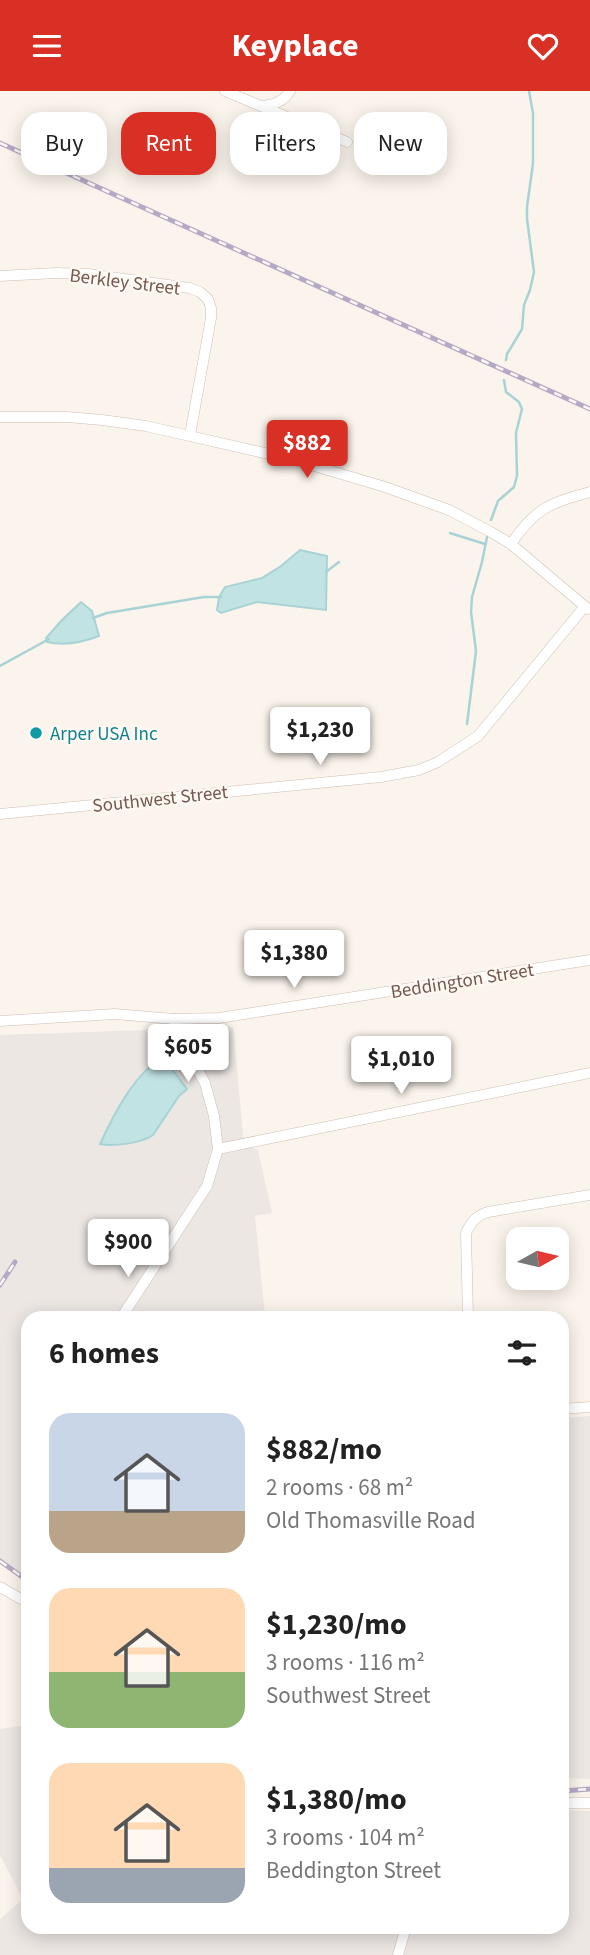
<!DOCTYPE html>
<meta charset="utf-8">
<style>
:root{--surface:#fff;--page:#f6f6f6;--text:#222;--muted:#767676;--accent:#d93025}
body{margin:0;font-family:"Source Sans 3",sans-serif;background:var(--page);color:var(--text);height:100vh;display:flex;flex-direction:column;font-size:26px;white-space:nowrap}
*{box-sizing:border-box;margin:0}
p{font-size:23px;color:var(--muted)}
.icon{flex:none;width:38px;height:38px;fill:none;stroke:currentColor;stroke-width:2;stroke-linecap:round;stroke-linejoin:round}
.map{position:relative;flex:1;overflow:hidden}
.sheet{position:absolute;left:21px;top:1220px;width:548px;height:623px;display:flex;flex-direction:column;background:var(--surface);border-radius:21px;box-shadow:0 4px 18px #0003}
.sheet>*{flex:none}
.banner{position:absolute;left:21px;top:21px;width:550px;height:63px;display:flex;gap:14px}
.needle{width:46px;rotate:82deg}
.tools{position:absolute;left:506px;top:1136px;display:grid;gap:14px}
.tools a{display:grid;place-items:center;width:63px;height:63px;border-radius:14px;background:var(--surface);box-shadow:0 4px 18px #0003;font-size:35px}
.price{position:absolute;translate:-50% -60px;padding:0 16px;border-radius:7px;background:#fff;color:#222;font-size:23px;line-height:46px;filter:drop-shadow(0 2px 4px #0008)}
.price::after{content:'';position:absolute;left:50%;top:42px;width:21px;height:16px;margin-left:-10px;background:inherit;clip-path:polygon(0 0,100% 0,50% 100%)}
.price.current{background:var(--accent);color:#fff}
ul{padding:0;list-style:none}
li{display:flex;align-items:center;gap:21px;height:175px;padding:0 28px}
li span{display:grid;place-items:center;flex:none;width:196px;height:140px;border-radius:21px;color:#555}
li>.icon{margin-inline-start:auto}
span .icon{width:84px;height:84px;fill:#fffc;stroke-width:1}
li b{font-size:30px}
h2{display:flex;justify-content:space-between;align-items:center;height:84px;padding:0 28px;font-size:30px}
.chip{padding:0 24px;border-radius:21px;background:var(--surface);box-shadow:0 4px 18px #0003;font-size:24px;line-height:63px}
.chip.current{background:var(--accent);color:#fff}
header{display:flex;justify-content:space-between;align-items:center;height:91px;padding:0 28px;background:var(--accent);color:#fff;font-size:32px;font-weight:700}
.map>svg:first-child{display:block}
.industrial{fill:#ede7e4}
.water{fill:#c1e3e4;stroke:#a8d3d5;stroke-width:2}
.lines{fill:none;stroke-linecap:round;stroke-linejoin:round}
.stream{stroke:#a8d3d5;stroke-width:2.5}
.minor-casing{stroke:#cfbdb4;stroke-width:11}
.minor{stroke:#fff;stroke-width:10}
.rail-casing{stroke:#b6a9c6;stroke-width:5}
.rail{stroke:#fef8f2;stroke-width:2.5;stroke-dasharray:8;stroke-linecap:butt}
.culture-dot{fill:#0f9aa8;stroke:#fef8f2;stroke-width:2.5}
.labels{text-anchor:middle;stroke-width:5;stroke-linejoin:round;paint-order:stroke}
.street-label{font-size:19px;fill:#755950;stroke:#fef8f2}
.culture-label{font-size:19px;fill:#0d838f;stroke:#fef8f2;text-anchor:start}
</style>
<header><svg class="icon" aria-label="menu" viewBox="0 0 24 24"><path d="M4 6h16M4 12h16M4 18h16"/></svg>Keyplace<svg class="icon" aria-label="heart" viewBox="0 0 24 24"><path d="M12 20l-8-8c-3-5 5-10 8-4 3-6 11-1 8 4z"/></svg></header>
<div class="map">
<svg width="590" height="1864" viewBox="0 0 590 1864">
<rect width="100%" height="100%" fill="#fbf4ec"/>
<!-- industrial -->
<g class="industrial">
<path d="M233,936L244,1053L258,1059L272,1122L255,1125L265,1224L259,1227H28V1490L0,1467V944Z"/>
<path d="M590,1325V1688L562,1687V1327Z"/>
<path d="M28,1634V1836H562V1719L590,1720V1864H0V1828L23,1808L0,1764V1638Z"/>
</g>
<!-- water -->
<g class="water">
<path d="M300,459L327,465L326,519L257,511L221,522L217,519L219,506L225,496L262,487L281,475Z"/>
<path d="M81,511L92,520L99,545C81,552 65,555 47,551L46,547L62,529Z"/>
<path d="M163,966L187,998L179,1005L153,1044C142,1052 113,1056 100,1053C114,1023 134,983 163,966Z"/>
</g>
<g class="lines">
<!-- stream -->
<g class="stream">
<path d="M506,269L507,263L522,238L524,214L530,199L534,181L527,128V116L533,72V22L529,0"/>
<path d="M491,429L498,410L514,396L517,385L516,342L522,318L519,311L506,301L504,289"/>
<path d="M450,442L485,453"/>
<path d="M326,481L339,471"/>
<path d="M93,527L107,522L204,506H221"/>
<path d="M0,575L49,548"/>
<path d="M467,633L476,560L471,521L472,506L482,471L487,446"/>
</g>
<defs>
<g id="minor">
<path d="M225,0L347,51"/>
<path d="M261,15C274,14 283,11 290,0"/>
<path d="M0,185L56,182L88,183L190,197L200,201L208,208L211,217V227L190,344"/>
<path d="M0,326H67L102,329L146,335L291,368L385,396L449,419L489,440L511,453L588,518"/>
<path d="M511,453C535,417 550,412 590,401"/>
<path d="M0,723L381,686L419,679L438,671L478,645L585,515"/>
<path d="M0,930L115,923L174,928L219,927L590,869"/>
<path d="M218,1058L590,982"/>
<path d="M121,1227L207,1095L218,1058L214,1025L205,992L178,944L174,928"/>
<path d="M468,1227L466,1142C471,1131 476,1125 488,1121L590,1104"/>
<path d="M562,1318L590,1316"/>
<path d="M0,1496L28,1512"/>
<path d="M562,1712H590"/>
<path d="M398,1864L406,1836"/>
</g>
</defs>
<!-- minor casing -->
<use href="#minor" class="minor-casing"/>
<!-- minor -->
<use href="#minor" class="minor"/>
<defs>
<g id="rail">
<path d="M0,52L590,318"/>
<path d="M0,1194L15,1171"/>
<path d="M0,1470L28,1490"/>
<path d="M562,1700L590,1698"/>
</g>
</defs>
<!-- rail casing -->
<use href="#rail" class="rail-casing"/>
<!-- rail -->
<use href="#rail" class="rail"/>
</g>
<!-- markers -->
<circle class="culture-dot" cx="36" cy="642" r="7"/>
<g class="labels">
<!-- street labels -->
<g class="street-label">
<text transform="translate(125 190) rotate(7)" y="7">Berkley Street</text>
<text transform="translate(160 707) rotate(-6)" y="7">Southwest Street</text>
<text transform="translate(462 889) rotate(-9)" y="7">Beddington Street</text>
</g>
<!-- culture labels -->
<g class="culture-label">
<text x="50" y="649">Arper USA Inc</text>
</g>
</g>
</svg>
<div class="tools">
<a><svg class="needle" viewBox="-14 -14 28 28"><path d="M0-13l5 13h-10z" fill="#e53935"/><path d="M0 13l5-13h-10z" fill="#767676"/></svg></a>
</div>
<b class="price current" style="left:307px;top:389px">$882</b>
<b class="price" style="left:320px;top:676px">$1,230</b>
<b class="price" style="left:294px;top:899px">$1,380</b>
<b class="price" style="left:188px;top:993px">$605</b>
<b class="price" style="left:401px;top:1005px">$1,010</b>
<b class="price" style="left:128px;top:1188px">$900</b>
<div class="banner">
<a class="chip">Buy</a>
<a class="chip current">Rent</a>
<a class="chip">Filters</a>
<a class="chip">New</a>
</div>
<section class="sheet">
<h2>6 homes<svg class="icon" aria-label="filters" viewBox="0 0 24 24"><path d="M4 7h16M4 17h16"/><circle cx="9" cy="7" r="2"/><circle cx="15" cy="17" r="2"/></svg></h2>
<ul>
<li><span style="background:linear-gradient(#c9d6e8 70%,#b9a48a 0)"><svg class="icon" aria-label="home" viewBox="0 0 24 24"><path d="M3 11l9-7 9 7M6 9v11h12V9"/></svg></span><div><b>$882/mo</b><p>2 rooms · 68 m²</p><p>Old Thomasville Road</p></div></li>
<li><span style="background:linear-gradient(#ffd9b3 60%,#8fb573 0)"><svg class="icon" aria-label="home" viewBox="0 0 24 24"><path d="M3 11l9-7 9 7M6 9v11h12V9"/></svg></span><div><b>$1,230/mo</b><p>3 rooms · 116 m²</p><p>Southwest Street</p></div></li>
<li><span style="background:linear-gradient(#ffd9b3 75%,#9aa5b1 0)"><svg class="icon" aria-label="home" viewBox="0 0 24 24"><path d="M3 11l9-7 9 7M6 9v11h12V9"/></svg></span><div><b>$1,380/mo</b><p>3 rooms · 104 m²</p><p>Beddington Street</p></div></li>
</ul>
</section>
</div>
